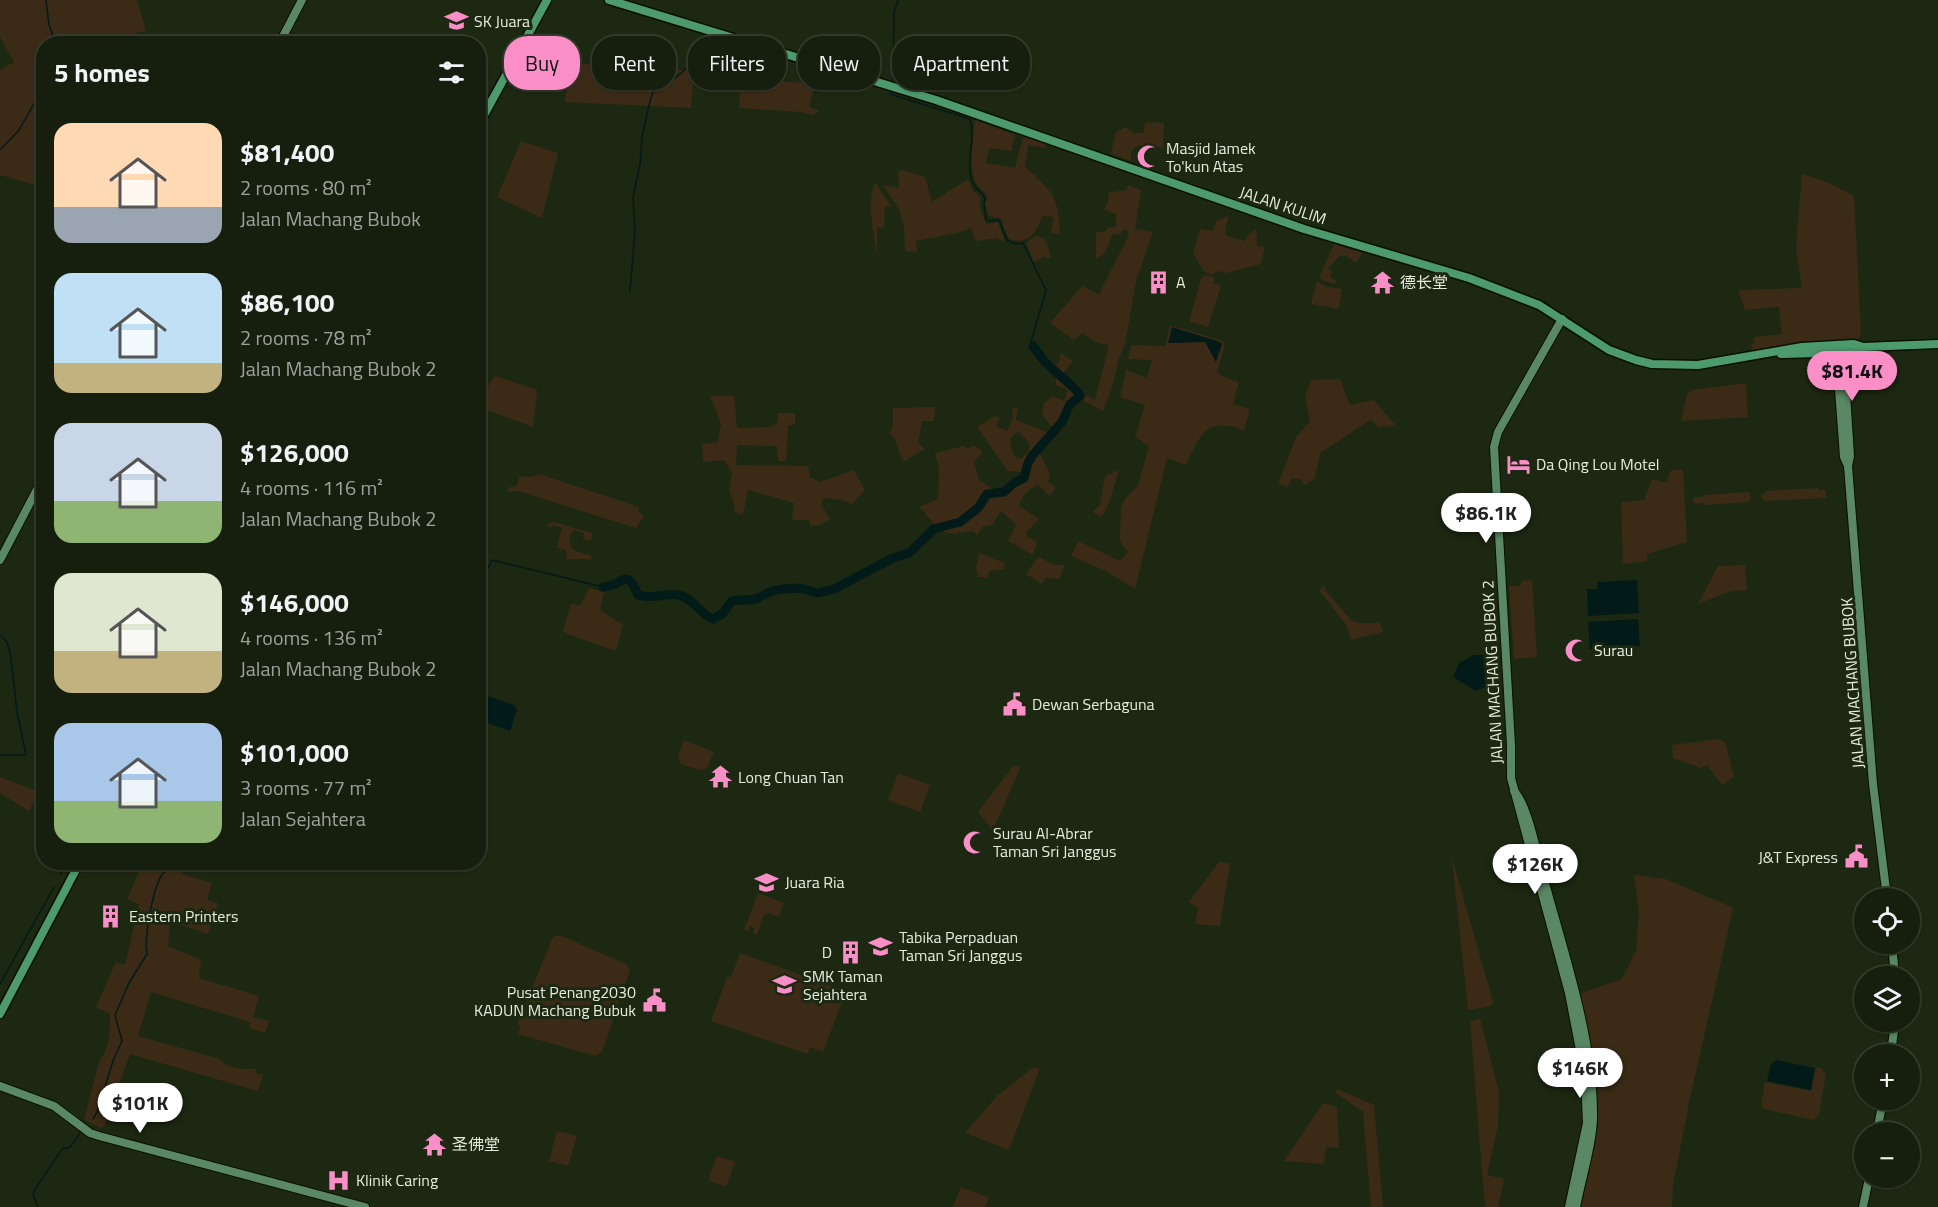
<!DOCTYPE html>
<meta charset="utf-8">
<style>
:root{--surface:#161e0e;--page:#232b1c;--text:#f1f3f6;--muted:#9ea29e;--line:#353c2e;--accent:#fa8fc8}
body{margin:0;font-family:"Titillium Web","Noto Sans SC",sans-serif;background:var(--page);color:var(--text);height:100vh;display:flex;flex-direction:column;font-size:22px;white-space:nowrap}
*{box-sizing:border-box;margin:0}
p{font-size:20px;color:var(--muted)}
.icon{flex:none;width:33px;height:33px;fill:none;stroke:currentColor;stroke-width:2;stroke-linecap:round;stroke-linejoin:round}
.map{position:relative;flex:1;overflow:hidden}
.panel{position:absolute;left:36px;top:36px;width:450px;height:834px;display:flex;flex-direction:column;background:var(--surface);border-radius:24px;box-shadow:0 2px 4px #0004,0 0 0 2px var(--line)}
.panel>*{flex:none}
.banner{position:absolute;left:504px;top:36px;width:570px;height:54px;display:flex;gap:12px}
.controls{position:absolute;left:1854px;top:888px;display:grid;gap:12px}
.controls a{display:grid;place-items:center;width:66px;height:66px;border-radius:50%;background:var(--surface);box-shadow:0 2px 4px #0004,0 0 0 2px var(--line);font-size:30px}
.price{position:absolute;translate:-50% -51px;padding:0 14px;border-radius:21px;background:#fff;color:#222;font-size:20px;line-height:39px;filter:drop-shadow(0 2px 3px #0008)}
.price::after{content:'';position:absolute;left:50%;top:36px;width:18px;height:14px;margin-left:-9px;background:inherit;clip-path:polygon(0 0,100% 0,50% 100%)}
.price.selected{background:var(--accent);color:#111}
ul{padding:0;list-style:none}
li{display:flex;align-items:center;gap:18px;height:150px;padding:0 18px}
li span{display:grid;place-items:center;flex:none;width:168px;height:120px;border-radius:18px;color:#555}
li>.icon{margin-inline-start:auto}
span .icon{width:72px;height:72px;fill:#fffc;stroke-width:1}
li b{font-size:26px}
h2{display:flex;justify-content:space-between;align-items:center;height:72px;padding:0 18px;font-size:26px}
.chip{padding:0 21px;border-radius:24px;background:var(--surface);box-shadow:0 2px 4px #0004,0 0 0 2px var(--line);font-size:21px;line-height:54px}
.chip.selected{background:var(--accent);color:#111}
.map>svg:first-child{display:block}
.green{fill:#3b2b16;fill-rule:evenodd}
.water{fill:#021a18}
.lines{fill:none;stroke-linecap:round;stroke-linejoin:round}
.stream{stroke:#021a18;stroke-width:1.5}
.river{stroke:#021a18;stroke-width:9}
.secondary-casing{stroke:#081000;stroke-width:10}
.primary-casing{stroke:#081000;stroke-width:11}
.secondary{stroke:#5a8864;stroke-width:8}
.primary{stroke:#4d9b6d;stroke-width:8}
.labels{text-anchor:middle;stroke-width:6;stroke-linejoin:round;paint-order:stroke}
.poi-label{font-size:16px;fill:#e5ecde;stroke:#1d2812;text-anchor:start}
.street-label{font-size:16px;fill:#e5ecde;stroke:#1d2812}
</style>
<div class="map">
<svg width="1938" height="1207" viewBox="0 0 1938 1207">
<rect width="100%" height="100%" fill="#1d2812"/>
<!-- green -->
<g class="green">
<path d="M0,0H137L146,31L136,33L143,43L44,44V182L39,186L0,175V70L14,62L0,37Z"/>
<path d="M569,63L694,71L691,108L565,102Z"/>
<path d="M740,80L815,83L809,107L819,111L813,115L800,112L739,108Z"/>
<path d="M975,120L1015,135L1011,151L989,148L986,163L1015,168L1023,137L1046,143L1044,148L1028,145L1025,167C1052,191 1059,196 1060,233H1051L1053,218L1047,215L1042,217C1037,233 1026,246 1009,239L1003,227L1002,219L989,216L985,204L987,197C985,191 981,191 978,186C967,172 973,137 975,120Z"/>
<path d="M1145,122L1164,123L1163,148L1151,144L1135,147L1131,152V161L1111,154L1116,132L1126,127L1133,133H1144Z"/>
<path d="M521,141L558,153L542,218L497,197Z"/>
<path d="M903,170L925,177L932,202L968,179L973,191L980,197V207L985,222L988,224L998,222L1005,242L996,238L976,241L971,228L957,233L916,241L917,252L905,251L904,227L899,209L883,185L899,188L898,171Z"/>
<path d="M1802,174L1827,182L1854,196L1861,334L1858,339L1799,343L1753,350L1751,344L1755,343L1753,337L1782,334L1779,307L1745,310L1738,290L1802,288L1796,248Z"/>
<path d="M875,182L891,206L885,207L884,228L877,227V254C874,231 866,204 875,182Z"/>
<path d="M1128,185L1141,190L1135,229L1153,232L1136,281L1125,345L1119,358L1113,384L1103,411L1082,400L1073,407L1061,429L1039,452L1050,474L1048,482L1055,487L1050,496L1038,485C1028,489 1022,496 1019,506L1039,519L1027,531V537L1037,541L1033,555L1008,541L1016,525L1001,511L992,525L982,527L977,536L974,531C968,531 964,532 959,533C941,537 930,518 919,507L938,499L939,469L935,453L964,446L968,449L974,445L983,452L974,462L979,480L997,492C1006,490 1011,482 1020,479L1024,472L1008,471L977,427L995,416L1000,418L996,426L1007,431L1013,418L1012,408H1018L1016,420L1047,432L1052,427L1042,415L1044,403L1053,396L1064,401L1068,390L1056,385V374C1045,370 1039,366 1039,354L1056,365L1060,360V353L1073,361L1062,375L1080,393L1095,400L1109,345L1095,342L1082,333L1074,340L1050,323L1082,286L1099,294L1129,235L1127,230L1122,231L1119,235L1113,234L1104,254L1096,259V232L1107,231V228L1116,227V214L1104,210L1109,200L1108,193L1126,190ZM1018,431L1030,444L1029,451L1022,458L1018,459L1012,452L1010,439Z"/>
<path d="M1228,216L1225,235L1245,241L1250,233L1256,229L1257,246L1265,247L1261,264L1225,273L1217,271L1213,275L1204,272L1193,253L1200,229L1213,231L1216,221Z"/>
<path d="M1035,236L1044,238L1050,252V258L1047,259L1045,256L1034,262L1026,243Z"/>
<path d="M1334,244L1362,253L1356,263L1347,256H1339L1328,269L1332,272L1330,276L1334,280L1336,279L1337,282L1332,284L1327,281L1326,282L1319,278Z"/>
<path d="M1205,275L1215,277L1213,283L1221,286L1208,327L1189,321L1201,279Z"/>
<path d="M1317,281L1327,287L1342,289L1339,309L1311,304Z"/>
<path d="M1170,325L1223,341L1225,344L1217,372L1222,376L1239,382L1233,404L1250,409L1244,430C1207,417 1200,434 1186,465L1167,458L1135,589L1106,571L1071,556L1078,541L1120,561L1128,552L1120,541L1121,507L1125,499L1138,486L1149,446L1135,437L1145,405L1120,397L1126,370L1147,378L1152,360L1128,359L1131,345L1165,346Z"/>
<path d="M495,376L537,390L533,427L479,407V400Z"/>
<path d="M1340,379L1350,405L1374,400L1396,426L1379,427L1370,420L1320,453L1315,478L1305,485L1302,480L1292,478L1288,487L1278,484L1296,437L1310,421L1305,397L1311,380Z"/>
<path d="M1746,383L1748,417L1681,421L1687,394L1692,390Z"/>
<path d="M710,396H734L737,428L770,427L778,422V413H795V424L788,426L786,461H778L777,446L737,445L736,465L808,466L810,477L820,482L854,470L865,490L851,505L846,501L823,498L821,505L831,519L820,525L810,526L809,520H792L794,503L748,490L743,515L735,512L733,500L729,491L732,473L724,460L703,462L702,444L718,442L721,424Z"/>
<path d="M935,407L934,421H922L918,443L925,449L903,462L895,439L890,434L893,424V408Z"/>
<path d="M1683,469L1687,542L1647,554V561L1623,564L1621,502L1644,500L1652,479L1667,483L1670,471Z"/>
<path d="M1119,470L1108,506L1101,517L1093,512L1100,505L1105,476Z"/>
<path d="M539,474L639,507L638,512L644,516L636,528L518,491L507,492L509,487H516L520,476L532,477Z"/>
<path d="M1817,488L1819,490H1826V498L1766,501L1760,497L1766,491Z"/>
<path d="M1748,492L1751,497L1749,502L1704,505V503L1694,504L1693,497H1703V495Z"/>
<path d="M554,522L592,533L591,541L583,539L584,533L573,530L569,541L573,550L592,556L591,559H566L567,555L565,550L557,548L562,528L553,525L552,528L547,526V524Z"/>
<path d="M979,553L1005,563L1004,569L989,571L988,577H978L976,568Z"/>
<path d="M1038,557L1055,565H1065L1059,579L1045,578L1042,584L1026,574Z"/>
<path d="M1745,565L1747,590L1731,591L1698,604L1718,566Z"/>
<path d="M1532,580L1537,657L1514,659L1509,586H1519L1522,581Z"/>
<path d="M1325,585V590L1352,621L1359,623H1380L1383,632L1351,640L1347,626L1319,590Z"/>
<path d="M589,588L604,592L600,610L623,625L616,651L570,635L563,631L571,604L581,605Z"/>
<path d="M1717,739L1725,742L1734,777L1722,785L1707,765L1701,768L1673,758L1672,745Z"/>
<path d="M684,740L714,752L707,768L699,770L680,764L678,756Z"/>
<path d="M1014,765L1020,768L994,828L992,829L978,812Z"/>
<path d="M898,773L930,785L920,812L888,800Z"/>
<path d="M0,777L39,792L29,811L0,793Z"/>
<path d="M1452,858L1493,1002L1491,1006L1468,1010Z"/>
<path d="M1219,862L1230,864L1220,926L1195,924L1198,908L1189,902Z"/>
<path d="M143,863H152L159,866L164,863H180L177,868L185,875L212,883L207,900L218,903L208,934L170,921L168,946L201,960L199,978L259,996L253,1017L269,1021L265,1033L249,1028L250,1022L151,992L138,1036L220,1059C227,1070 244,1069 256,1069L255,1073L263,1075L258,1091L130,1054L105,1125L101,1128L84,1120L99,1062C110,1047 110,1031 110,1014L96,1007L116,962L125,965L139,904L127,899Z"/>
<path d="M1634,875L1666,879L1733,908L1689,1103L1673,1185L1672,1207H1581L1598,1126L1596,1080L1579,994L1622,979L1636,951L1639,913Z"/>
<path d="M758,893L784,903L779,917L768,913L764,915L757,935L753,933L755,928L750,926L748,931L744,930Z"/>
<path d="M559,935L626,964L630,970L602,1052L595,1056L518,1034L521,1026L517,1024L553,937Z"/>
<path d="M740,953L846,991L823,1052L810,1047L807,1054L711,1021L727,977H731Z"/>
<path d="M1480,1019L1499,1092L1498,1125L1487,1175L1504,1179L1498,1207H1485L1470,1021Z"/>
<path d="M1816,1067L1822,1069L1826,1074L1819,1115L1814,1120L1764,1109L1761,1105L1765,1082L1811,1091Z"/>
<path d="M1032,1068H1040L1009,1150L965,1133L997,1096Z"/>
<path d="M1337,1089L1374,1105L1383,1207H1371L1363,1112L1336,1093Z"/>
<path d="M1323,1103L1337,1107L1339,1148L1326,1147L1324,1164L1284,1161Z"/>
<path d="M557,1131L577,1136L568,1166L549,1161Z"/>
<path d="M717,1156L735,1162L726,1187L708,1180Z"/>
<path d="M961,1187L989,1198L985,1207H953Z"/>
</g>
<!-- water -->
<g class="water">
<path d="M1172,327L1220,342L1222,344L1216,362L1205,342L1168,343Z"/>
<path d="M1637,580L1639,613L1588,616L1587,589H1597V582Z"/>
<path d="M1638,619L1640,646L1590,649L1588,622Z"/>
<path d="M1474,655H1491L1498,658L1500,680L1476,691L1453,677L1459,663Z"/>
<path d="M479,693L514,705L517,710L510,731L479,720Z"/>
<path d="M1776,1060L1815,1068L1811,1090L1767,1081L1771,1064Z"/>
</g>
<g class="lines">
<!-- stream -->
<g class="stream">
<path d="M46,0L49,25L56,44"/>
<path d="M893,79L894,12L898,0"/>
<path d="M890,94L970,119C977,138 964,163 973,183C976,189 982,192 985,198L984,206L986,219L989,221L999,220L1007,240L1016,244L1023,243L1046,290L1031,342"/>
<path d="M0,150L19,130L44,86"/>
<path d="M630,291L635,231L633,197L640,164L642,137L649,105L653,92L675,78L694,62L705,35"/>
<path d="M478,588L492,560L603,587"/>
<path d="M0,635L7,642L11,657L17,712L26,755H0"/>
<path d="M60,875L67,862"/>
<path d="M0,984L54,887"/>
<path d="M93,1119L97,1112L113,1061L122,1041L115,1015L129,983L147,954C144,936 152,895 160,878C163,873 168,867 172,862"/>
<path d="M38,1207L33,1195L35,1189L62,1149L70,1147L80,1133"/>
</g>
<!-- river -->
<g class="river">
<path d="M937,528L960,522L978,508L987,494L1004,492L1014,483L1024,478L1028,463L1032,456L1062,422L1070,404L1080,396L1077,391L1044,361L1033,346"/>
<path d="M603,587C622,587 626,565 638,595C653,600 669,591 682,596C695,601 701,615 713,619L722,614L732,601L756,599L772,591L784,589L800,588L818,593L834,589L893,558L909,553L934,529"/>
</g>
<defs>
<g id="secondary">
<path d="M279,44L302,0"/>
<path d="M1562,319L1498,432L1494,447L1511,745V778L1569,993L1585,1076L1587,1123L1569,1207"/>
<path d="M1843,347L1850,456L1848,466L1873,784L1887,898"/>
<path d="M1836,348L1844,457L1848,466"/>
<path d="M0,560L44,476"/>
<path d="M1514,791C1528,806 1536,851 1542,872C1562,947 1593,1036 1593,1113C1594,1139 1581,1180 1576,1207"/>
<path d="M1892,944L1895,976"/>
<path d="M1891,1054L1895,1022"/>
<path d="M0,1086L54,1106L90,1133L99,1136L365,1207"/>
<path d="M1877,1132L1883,1100"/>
<path d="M1863,1207L1869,1178"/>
</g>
<g id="primary">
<path d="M609,0L936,100L1304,229L1469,278L1539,305L1609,350L1636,360L1652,364L1698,365L1802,347L1854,344L1863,347L1938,344"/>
<path d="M478,126L547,0"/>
<path d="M1781,354L1856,352"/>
<path d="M1822,355L1834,362L1837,370"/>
<path d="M1844,370L1850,357L1858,351"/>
<path d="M0,1014L80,862"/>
</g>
</defs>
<!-- secondary casing -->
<use href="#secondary" class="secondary-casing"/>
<!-- primary casing -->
<use href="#primary" class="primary-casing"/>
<!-- secondary -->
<use href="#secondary" class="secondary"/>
<!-- primary -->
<use href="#primary" class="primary"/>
</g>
<!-- icons -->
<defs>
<symbol id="school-bare" viewBox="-9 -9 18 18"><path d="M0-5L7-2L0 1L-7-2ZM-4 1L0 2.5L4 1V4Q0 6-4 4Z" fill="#fa8fc8" stroke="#1d2812" stroke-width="2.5" paint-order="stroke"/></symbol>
<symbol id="mosque-bare" viewBox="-9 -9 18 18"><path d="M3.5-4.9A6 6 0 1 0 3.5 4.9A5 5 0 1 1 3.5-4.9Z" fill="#fa8fc8" stroke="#1d2812" stroke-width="2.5" paint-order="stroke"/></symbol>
<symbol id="building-bare" viewBox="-9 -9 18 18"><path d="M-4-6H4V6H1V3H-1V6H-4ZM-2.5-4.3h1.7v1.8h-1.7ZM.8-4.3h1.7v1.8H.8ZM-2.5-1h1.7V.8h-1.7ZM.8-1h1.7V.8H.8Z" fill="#fa8fc8" stroke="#1d2812" stroke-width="2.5" paint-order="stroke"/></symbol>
<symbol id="temple-bare" viewBox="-9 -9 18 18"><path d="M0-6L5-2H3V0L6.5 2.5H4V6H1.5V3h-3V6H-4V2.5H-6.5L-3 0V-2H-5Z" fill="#fa8fc8" stroke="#1d2812" stroke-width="2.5" paint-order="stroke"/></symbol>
<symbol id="hotel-bare" viewBox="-9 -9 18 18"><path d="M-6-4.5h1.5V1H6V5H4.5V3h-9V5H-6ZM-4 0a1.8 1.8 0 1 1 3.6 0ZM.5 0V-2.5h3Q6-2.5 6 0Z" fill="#fa8fc8" stroke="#1d2812" stroke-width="2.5" paint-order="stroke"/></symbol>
<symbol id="civic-bare" viewBox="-9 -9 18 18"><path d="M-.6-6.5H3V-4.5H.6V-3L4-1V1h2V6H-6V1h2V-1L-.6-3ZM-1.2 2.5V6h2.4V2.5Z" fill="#fa8fc8" stroke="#1d2812" stroke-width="2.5" paint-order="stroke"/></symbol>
<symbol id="hospital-bare" viewBox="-9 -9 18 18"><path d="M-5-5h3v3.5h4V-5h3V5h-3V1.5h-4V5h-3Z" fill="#fa8fc8" stroke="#1d2812" stroke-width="2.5" paint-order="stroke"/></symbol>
</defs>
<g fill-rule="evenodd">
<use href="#school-bare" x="440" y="4" width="33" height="33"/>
<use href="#mosque-bare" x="1132" y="140" width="33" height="33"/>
<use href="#building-bare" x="1142" y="266" width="33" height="33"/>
<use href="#temple-bare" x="1366" y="266" width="33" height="33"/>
<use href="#hotel-bare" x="1502" y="448" width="33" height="33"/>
<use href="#mosque-bare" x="1560" y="634" width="33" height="33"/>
<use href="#civic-bare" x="998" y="688" width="33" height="33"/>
<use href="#temple-bare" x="704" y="760" width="33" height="33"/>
<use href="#mosque-bare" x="958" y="826" width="33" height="33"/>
<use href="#civic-bare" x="1840" y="840" width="33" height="33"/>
<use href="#school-bare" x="750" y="866" width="33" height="33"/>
<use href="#building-bare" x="94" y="900" width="33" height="33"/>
<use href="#school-bare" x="864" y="930" width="33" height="33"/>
<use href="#building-bare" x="834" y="936" width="33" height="33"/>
<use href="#school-bare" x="768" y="968" width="33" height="33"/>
<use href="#civic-bare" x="638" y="984" width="33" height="33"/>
<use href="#temple-bare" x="418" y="1128" width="33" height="33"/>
<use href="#hospital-bare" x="322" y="1164" width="33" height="33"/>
</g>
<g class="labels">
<!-- poi labels -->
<g class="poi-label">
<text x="474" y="27">SK Juara</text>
<text x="1166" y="154">Masjid Jamek<tspan x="1166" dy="18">To'kun Atas</tspan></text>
<text x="1176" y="288">A</text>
<text x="1400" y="288">德长堂</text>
<text x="1536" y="470">Da Qing Lou Motel</text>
<text x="1594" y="656">Surau</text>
<text x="1032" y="710">Dewan Serbaguna</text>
<text x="738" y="783">Long Chuan Tan</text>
<text x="993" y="839">Surau Al-Abrar<tspan x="993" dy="18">Taman Sri Janggus</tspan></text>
<text x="1838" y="863" text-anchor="end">J&amp;T Express</text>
<text x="785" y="888">Juara Ria</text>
<text x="129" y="922">Eastern Printers</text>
<text x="899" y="943">Tabika Perpaduan<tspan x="899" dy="18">Taman Sri Janggus</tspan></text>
<text x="832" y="958" text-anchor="end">D</text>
<text x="803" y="982">SMK Taman<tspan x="803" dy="18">Sejahtera</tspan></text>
<text x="636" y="998" text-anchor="end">Pusat Penang2030<tspan x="636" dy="18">KADUN Machang Bubuk</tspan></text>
<text x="452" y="1150">圣佛堂</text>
<text x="356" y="1186">Klinik Caring</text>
</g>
<!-- street labels -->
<g class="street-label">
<text transform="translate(1283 205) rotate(18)" y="6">JALAN KULIM</text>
<text transform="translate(1492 672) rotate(-93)" y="6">JALAN MACHANG BUBOK 2</text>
<text transform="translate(1852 683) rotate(-94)" y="6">JALAN MACHANG BUBOK</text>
</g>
</g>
</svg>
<div class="controls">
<a><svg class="icon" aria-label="locate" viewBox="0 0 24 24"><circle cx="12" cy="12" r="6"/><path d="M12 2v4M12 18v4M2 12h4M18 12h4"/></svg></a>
<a><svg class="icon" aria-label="layers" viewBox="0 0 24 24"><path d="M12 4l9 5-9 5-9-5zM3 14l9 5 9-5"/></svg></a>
<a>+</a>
<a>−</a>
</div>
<b class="price selected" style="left:1852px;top:402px">$81.4K</b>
<b class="price" style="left:1486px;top:544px">$86.1K</b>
<b class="price" style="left:1535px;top:895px">$126K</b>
<b class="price" style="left:1580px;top:1099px">$146K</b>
<b class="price" style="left:140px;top:1134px">$101K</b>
<div class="banner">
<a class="chip selected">Buy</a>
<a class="chip">Rent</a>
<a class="chip">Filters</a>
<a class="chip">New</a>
<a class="chip">Apartment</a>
</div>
<section class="panel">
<h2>5 homes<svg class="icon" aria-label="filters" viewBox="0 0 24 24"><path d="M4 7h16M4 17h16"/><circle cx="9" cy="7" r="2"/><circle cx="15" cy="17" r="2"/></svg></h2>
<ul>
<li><span style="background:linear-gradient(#ffd9b3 70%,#9aa5b1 0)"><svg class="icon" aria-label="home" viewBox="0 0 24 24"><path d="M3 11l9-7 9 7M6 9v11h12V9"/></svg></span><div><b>$81,400</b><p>2 rooms · 80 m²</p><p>Jalan Machang Bubok</p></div></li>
<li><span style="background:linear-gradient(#bfe0f5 75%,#c2b280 0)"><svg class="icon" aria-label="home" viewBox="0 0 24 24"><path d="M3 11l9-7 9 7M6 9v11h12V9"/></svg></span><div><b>$86,100</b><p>2 rooms · 78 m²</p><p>Jalan Machang Bubok 2</p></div></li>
<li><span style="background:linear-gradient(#c9d6e8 65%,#8fb573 0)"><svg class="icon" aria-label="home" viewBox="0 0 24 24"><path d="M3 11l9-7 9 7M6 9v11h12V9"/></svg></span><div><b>$126,000</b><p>4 rooms · 116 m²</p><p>Jalan Machang Bubok 2</p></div></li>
<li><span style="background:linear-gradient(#dfe7d0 65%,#c2b280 0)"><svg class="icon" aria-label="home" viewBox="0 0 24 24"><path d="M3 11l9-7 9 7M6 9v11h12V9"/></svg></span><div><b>$146,000</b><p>4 rooms · 136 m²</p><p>Jalan Machang Bubok 2</p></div></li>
<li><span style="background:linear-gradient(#a9c7e8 65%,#8fb573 0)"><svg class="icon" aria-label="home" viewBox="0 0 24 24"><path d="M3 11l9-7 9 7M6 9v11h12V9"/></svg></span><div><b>$101,000</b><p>3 rooms · 77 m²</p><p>Jalan Sejahtera</p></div></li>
</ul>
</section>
</div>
